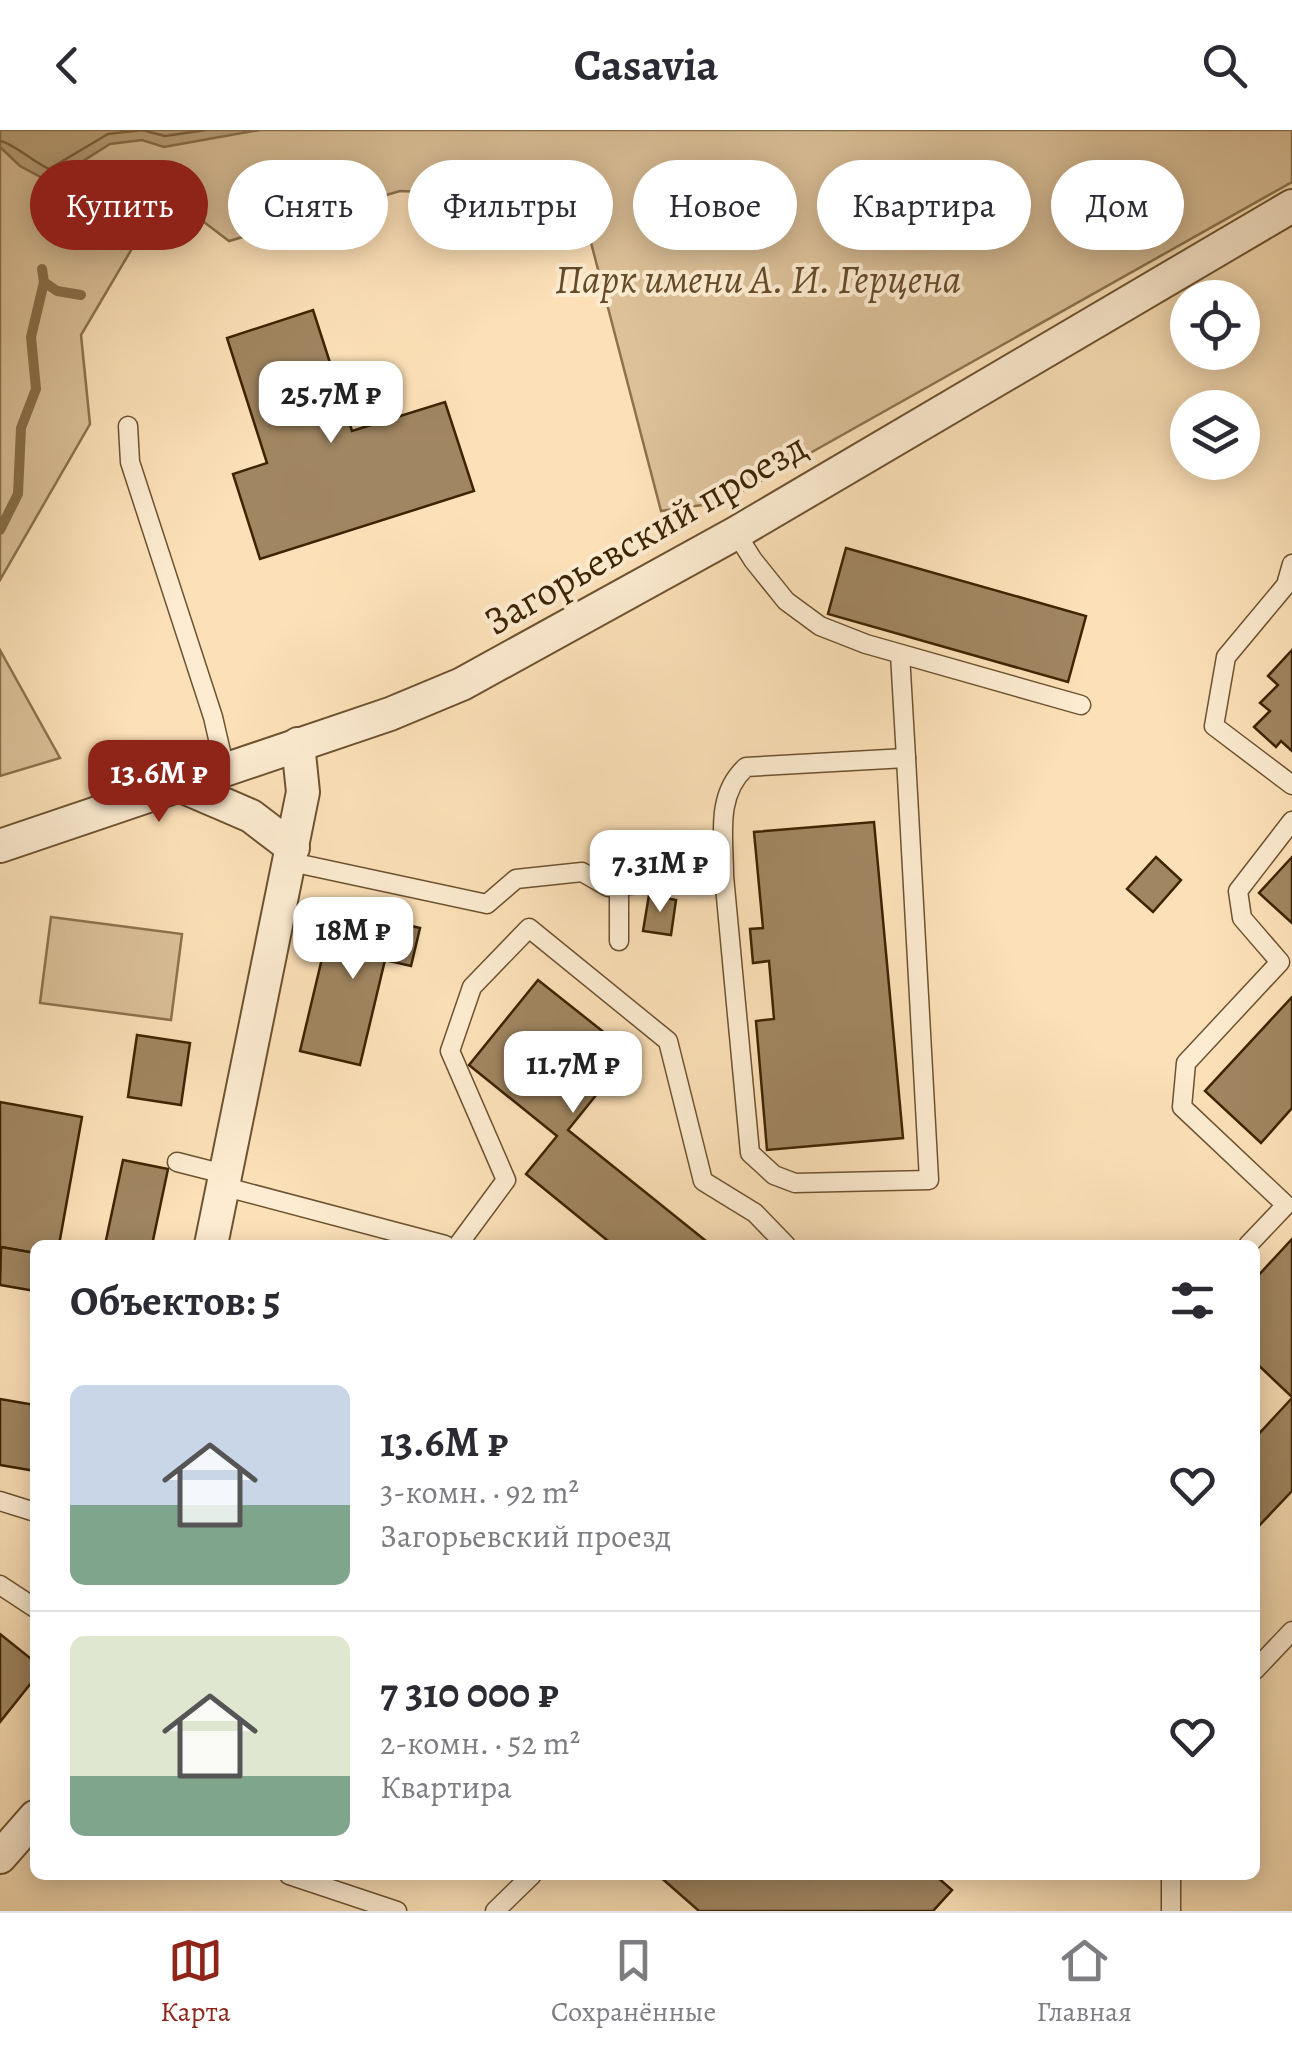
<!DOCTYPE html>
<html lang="ru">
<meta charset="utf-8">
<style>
:root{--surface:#fff;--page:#f7f7f7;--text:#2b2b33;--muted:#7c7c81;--line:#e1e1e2;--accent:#8f2418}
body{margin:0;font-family:Alegreya,serif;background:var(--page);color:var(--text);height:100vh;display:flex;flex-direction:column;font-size:38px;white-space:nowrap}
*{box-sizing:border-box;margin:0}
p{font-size:32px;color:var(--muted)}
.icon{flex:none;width:55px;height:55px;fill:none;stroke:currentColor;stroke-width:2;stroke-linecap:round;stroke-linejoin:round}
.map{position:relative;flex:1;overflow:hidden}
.drawer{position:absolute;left:30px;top:1110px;width:1230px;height:640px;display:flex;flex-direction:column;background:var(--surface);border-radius:15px;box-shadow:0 5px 25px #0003}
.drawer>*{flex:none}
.banner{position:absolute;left:30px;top:30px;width:1232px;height:90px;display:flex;gap:20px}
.buttons{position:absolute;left:1170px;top:150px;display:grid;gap:20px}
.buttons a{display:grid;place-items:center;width:90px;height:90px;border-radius:50%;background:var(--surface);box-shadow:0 5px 25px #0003;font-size:50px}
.price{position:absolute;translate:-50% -85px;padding:0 22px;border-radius:20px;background:#fff;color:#222;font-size:32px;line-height:65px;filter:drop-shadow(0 2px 5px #0008)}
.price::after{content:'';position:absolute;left:50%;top:60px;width:30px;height:22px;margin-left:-15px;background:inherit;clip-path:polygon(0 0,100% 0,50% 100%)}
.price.selected{background:var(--accent);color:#fff}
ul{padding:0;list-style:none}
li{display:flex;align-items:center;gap:30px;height:250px;padding:0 40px}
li+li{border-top:2px solid var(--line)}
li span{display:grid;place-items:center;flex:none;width:280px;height:200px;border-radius:15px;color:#555}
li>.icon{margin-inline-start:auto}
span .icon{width:120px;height:120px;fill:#fffc;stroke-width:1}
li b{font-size:42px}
h2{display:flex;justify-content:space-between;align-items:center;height:120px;padding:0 40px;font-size:42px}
.chip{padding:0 35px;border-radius:45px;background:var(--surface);box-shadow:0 5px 25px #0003;font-size:35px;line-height:90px}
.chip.selected{background:var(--accent);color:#fff}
header{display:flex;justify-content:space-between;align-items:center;height:130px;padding:0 40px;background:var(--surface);font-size:45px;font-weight:600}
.tab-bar{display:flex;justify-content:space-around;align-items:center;height:140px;border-top:2px solid var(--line);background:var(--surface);font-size:28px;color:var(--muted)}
.tab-bar a{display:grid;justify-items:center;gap:5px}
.tab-bar .selected{color:var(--accent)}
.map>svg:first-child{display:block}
.green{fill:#dcc199;stroke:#8c724e;stroke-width:2.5}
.water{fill:#bba17a;stroke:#896f4a;stroke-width:2.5}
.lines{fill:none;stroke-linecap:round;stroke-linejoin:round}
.shore{stroke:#7c623e;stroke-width:2.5}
.stream{stroke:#896f4a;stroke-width:10}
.building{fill:#a08661;stroke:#3d2403;stroke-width:2.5}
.lane-casing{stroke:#6d5330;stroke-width:21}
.street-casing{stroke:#6d5330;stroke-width:36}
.lane{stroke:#fdecd1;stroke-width:18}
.street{stroke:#fdecd1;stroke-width:32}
.labels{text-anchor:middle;stroke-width:8;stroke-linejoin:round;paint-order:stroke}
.park-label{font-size:40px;font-style:italic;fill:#654b28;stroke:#fdecd1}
.street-label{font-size:40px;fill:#3d2403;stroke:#fdecd1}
</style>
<header><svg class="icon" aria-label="back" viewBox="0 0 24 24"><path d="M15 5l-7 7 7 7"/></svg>Casavia<svg class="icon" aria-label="search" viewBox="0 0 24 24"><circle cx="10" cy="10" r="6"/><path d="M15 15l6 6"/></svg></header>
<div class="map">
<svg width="1292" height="1781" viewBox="0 0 1292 1781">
<rect width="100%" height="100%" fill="#fce1b8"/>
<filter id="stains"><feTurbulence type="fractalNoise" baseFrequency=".002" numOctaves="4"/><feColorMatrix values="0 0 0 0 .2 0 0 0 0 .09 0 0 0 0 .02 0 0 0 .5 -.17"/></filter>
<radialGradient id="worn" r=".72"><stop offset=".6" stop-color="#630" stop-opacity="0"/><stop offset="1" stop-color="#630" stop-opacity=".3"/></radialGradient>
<!-- green -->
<g class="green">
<path d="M0,0H1292V52L723,372L661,381L588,101L531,67L400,61L229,111L204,92L137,110L81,205L90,294L0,450Z"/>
<path d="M0,520L60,628L0,646Z"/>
<path d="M51,787L182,804L171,890L40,873Z"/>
</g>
<!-- water -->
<path class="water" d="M0,0H259L164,17L142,10L110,14L50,52L20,36L0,17Z"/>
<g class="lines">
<!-- shore -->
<path class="shore" d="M0,11C13,13 33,32 49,39L108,4L142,0L165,6L206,0"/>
<!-- stream -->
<g class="stream">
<path d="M46,63L50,52"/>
<path d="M42,139L44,152L57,161L81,165"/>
<path d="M0,400L18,364L21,298L36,259L31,207L44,152"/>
</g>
</g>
<!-- building -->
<g class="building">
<path d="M313,180L352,301L445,272L474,361L260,429L233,344L267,333L227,208Z"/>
<path d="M846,418L1086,486L1068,552L828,484Z"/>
<path d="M1292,520V621L1281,611L1276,617L1254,597L1270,581L1260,573L1278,555L1268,546Z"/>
<path d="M874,692L903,1008L767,1020L756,891L774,889L769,831L753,833L750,799L763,798L754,702Z"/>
<path d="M1156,727L1181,750L1153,782L1127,759Z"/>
<path d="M1292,727V793L1259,763Z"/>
<path d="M649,765L676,770L671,805L643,801Z"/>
<path d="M334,778L420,798L411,836L385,830L360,935L300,921Z"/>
<path d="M538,850L630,923L568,1000L711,1115H613L526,1044L557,1006L469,935Z"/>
<path d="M1292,867V978L1261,1013L1205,961Z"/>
<path d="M137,905L190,913L181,975L128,967Z"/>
<path d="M0,972L82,987L59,1115H35V1123L0,1117Z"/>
<path d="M123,1030L168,1039L152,1115H105Z"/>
<path d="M1292,1109V1267L1255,1232V1149Z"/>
<path d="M1,1117L35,1123V1161L0,1155Z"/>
<path d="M1292,1268V1361L1255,1400V1308Z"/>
<path d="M0,1269L35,1275V1341L0,1335Z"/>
<path d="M0,1504L35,1532V1548L0,1592Z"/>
<path d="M658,1745H935L952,1760L933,1781H699Z"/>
</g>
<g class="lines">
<defs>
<g id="lane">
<path d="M128,296L130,332L213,587L225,639"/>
<path d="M736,403L753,430L786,471L820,496L866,514L1081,575"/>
<path d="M1292,434L1286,455L1226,527L1214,596L1292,655"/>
<path d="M900,524L906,628"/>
<path d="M291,732L487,774L516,749L582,742L608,757L724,746C724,708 715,665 746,637L906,628L929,1050L795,1053L774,1045L750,1023L724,746"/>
<path d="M619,811V756"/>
<path d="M177,1032L224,1044"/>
<path d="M222,1056L445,1115"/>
<path d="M458,1115L506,1050L450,921L472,857L529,798L668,911L703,1051L755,1083L786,1115"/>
<path d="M1248,1115L1286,1075L1182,977L1186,933L1280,832L1242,788L1238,761L1292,691"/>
<path d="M0,1371L35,1382"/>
<path d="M0,1455L35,1478"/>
<path d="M1255,1540L1292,1501"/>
<path d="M289,1745L397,1781"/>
<path d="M1171,1745V1781"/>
<path d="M495,1781L532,1745"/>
</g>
<g id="street">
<path d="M179,655L251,686L293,718"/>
<path d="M0,716L390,584L462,554L736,403L1292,76"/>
<path d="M211,1115L303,662L298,614"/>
<path d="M0,1727L35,1687"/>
</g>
</defs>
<!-- lane casing -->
<use href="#lane" class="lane-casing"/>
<!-- street casing -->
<use href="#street" class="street-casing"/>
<!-- lane -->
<use href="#lane" class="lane"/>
<!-- street -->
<use href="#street" class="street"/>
</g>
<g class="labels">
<!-- park labels -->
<g class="park-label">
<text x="758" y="163">Парк имени А. И. Герцена</text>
</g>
<!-- street labels -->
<g class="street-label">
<text transform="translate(645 403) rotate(-30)" y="14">Загорьевский проезд</text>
</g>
</g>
<rect width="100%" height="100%" filter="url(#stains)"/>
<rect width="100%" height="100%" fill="url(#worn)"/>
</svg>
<div class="buttons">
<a><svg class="icon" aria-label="locate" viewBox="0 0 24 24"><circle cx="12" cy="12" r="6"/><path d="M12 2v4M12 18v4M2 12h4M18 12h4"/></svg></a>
<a><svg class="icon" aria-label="layers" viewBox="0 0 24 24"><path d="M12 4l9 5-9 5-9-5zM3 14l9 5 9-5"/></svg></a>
</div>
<b class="price" style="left:331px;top:316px">25.7M ₽</b>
<b class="price selected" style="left:159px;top:695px">13.6M ₽</b>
<b class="price" style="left:660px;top:785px">7.31M ₽</b>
<b class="price" style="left:353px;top:852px">18M ₽</b>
<b class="price" style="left:573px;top:986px">11.7M ₽</b>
<div class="banner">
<a class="chip selected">Купить</a>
<a class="chip">Снять</a>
<a class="chip">Фильтры</a>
<a class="chip">Новое</a>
<a class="chip">Квартира</a>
<a class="chip">Дом</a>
</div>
<section class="drawer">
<h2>Объектов: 5<svg class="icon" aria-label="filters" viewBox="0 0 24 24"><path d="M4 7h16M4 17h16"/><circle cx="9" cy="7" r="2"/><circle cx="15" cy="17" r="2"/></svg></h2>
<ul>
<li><span style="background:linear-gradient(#c9d6e8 60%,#7fa58c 0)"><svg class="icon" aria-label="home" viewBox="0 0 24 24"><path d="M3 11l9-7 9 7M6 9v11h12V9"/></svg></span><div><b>13.6M ₽</b><p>3-комн. · 92 m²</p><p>Загорьевский проезд</p></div><svg class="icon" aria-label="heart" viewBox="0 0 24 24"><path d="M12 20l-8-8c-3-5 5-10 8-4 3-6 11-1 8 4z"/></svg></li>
<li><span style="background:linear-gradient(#dfe7d0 70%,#7fa58c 0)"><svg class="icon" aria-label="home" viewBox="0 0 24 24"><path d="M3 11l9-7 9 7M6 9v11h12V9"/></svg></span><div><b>7 310 000 ₽</b><p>2-комн. · 52 m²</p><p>Квартира</p></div><svg class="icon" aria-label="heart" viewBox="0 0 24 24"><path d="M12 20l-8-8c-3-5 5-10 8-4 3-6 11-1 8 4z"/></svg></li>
</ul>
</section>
</div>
<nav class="tab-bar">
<a class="selected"><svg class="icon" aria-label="map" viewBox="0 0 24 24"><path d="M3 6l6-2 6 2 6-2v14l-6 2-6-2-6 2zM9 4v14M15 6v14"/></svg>Карта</a>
<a><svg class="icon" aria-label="saved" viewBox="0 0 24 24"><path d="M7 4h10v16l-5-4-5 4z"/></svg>Сохранённые</a>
<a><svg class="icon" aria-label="home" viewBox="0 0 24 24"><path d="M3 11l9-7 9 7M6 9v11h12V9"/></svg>Главная</a>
</nav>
